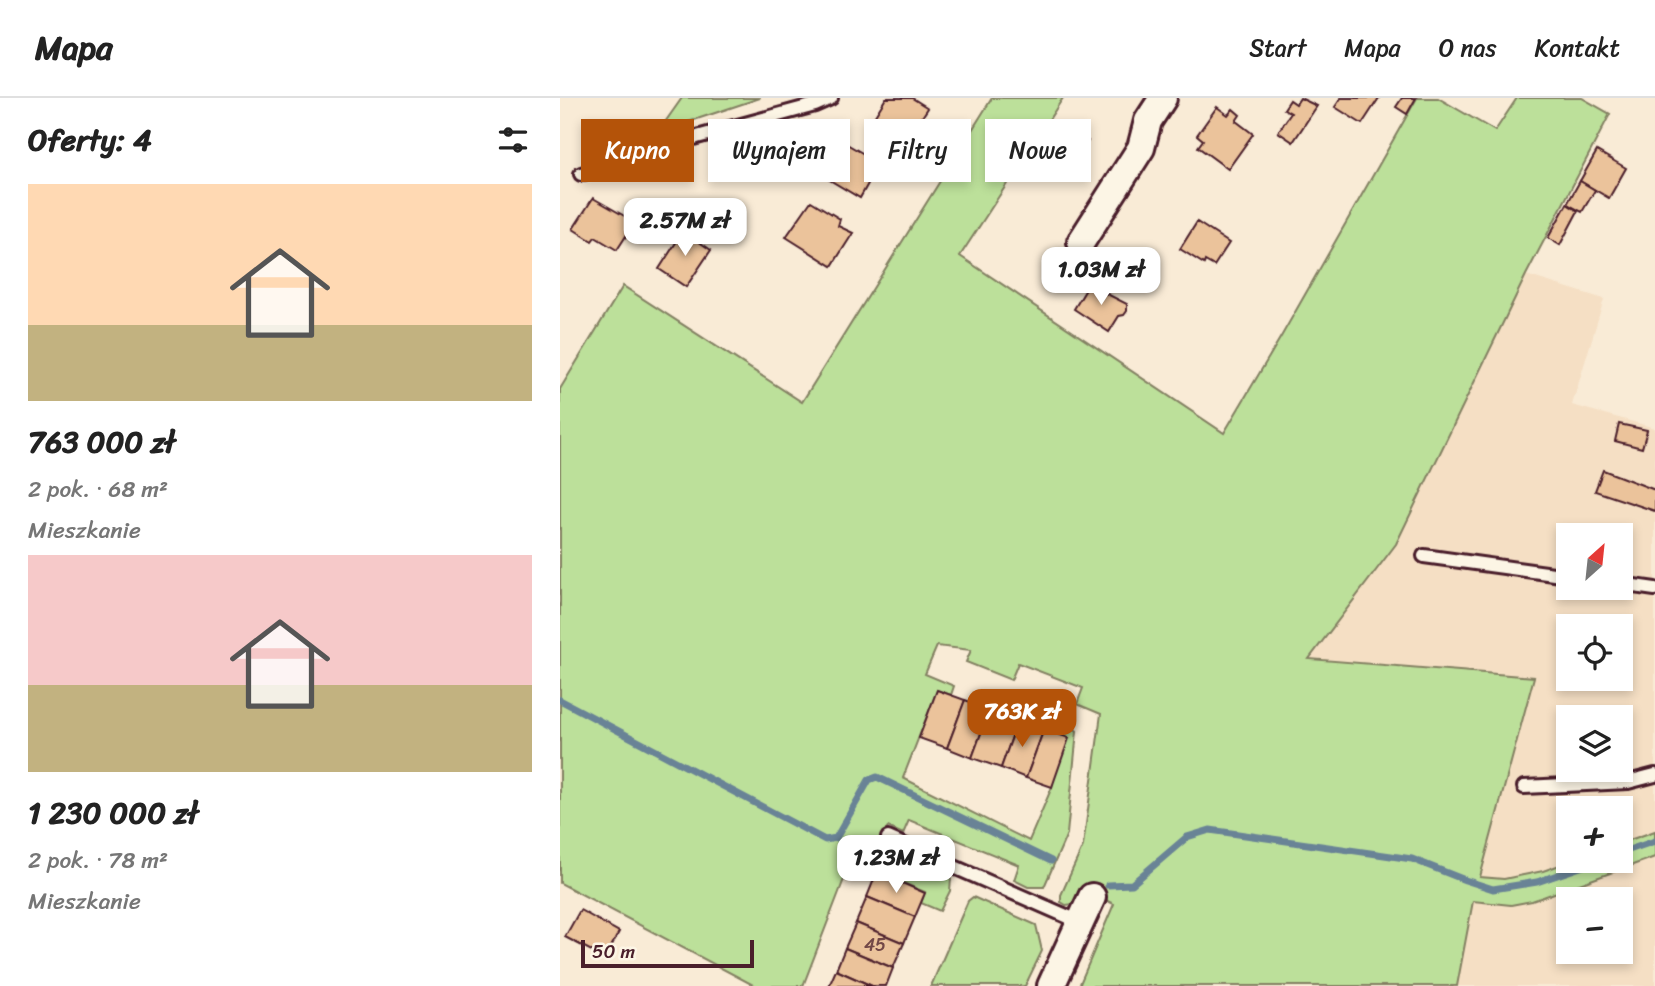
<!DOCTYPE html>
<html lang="pl">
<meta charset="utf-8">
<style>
:root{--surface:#fff;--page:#f6f6f6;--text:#222;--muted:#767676;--line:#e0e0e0;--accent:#b45309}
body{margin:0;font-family:Sriracha,sans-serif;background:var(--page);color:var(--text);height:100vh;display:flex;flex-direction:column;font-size:26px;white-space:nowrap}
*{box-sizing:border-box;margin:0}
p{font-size:23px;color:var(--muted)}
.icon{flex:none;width:38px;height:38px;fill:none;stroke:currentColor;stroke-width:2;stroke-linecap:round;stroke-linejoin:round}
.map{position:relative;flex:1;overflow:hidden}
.side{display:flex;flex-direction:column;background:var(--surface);width:560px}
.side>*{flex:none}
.top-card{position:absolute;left:21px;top:21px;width:665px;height:63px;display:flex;gap:14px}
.needle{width:46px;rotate:27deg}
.buttons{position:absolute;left:996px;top:425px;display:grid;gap:14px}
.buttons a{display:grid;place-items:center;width:77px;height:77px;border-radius:0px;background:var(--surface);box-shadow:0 4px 10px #0003;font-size:35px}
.scale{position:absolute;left:21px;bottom:18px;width:173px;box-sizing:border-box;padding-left:7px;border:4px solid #4a1f2b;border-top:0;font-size:19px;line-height:24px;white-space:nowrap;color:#4a1f2b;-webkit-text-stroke:5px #fcf5e5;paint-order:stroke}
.price{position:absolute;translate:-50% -60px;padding:0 16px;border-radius:14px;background:#fff;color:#222;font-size:23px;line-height:46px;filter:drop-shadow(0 2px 4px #0008)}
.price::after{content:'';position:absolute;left:50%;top:42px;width:21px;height:16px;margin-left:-10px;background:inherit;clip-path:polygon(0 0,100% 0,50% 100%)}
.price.selected{background:var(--accent);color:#fff}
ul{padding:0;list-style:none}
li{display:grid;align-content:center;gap:14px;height:371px;padding:0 28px}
li span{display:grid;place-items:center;height:217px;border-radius:0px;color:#555}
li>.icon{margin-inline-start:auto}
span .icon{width:126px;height:126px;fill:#fffc;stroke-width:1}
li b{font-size:30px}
h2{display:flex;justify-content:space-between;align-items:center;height:84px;padding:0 28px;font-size:30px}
.pill{padding:0 24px;border-radius:0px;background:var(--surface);box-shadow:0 4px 10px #0003;font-size:24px;line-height:63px}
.pill.selected{background:var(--accent);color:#fff}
header{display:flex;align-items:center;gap:42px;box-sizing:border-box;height:98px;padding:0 35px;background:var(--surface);border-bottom:2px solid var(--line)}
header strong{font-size:33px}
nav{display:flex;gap:38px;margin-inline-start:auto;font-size:24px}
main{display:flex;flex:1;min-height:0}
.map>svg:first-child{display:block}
.built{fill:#f5dfc4;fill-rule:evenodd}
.green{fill:#bce09a;stroke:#838062;stroke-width:2}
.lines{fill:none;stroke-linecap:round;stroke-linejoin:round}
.stream{stroke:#698396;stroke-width:7}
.building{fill:#ebc39b;stroke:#4a1f2b;stroke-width:2}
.service-casing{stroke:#4a1f2b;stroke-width:18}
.minor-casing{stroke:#4a1f2b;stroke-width:32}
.service{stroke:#fcf5e5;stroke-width:12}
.minor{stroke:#fcf5e5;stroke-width:26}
.labels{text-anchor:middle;stroke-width:5;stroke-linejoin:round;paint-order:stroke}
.number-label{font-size:18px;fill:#724847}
</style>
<header>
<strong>Mapa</strong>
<nav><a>Start</a><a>Mapa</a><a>O nas</a><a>Kontakt</a></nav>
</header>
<main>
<section class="side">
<h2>Oferty: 4<svg class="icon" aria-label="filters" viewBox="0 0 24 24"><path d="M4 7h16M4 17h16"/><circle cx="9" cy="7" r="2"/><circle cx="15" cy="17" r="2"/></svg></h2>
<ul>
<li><span style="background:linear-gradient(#ffd9b3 65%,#c2b280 0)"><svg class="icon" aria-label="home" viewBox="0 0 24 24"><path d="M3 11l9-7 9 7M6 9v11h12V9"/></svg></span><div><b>763 000 zł</b><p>2 pok. · 68 m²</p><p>Mieszkanie</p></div></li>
<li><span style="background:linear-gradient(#f6c9c9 60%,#c2b280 0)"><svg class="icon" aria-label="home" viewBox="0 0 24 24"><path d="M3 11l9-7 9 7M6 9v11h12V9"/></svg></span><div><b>1 230 000 zł</b><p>2 pok. · 78 m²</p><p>Mieszkanie</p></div></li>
</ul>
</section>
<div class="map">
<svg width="1095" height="888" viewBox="0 0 1095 888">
<rect width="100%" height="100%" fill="#f9ebd6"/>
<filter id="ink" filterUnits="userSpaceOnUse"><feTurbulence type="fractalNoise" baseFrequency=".0143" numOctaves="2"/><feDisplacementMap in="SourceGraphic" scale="14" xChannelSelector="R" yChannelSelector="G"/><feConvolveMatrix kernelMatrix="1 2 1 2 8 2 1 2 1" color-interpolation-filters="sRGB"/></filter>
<g filter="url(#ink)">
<!-- built -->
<g class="built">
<path d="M966,177L1044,201L1012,307L1095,330V733L1061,745L1060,710H1008V763H1011L983,773L944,781L919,779L749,561L836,446ZM1008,438H1060V490H1008ZM1008,528H1060V581H1008ZM1008,620H1060V672H1008Z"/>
<path d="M1095,759V888H897L913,803L951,807L972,803ZM1008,802H1060V854H1008Z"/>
</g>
<!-- green -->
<g class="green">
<path d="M122,0H200L98,34Z"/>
<path d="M432,0H503L400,158L664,335L722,237L857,0H878L935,33L957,0H1022L1050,16L966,177L836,446L749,561L974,579L920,779L944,781L983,773L1011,763H1060L1061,745L1095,733V759L972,803L951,807L913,803L897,888H519L554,806L522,791L514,806L506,807L501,804V797L523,748L541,616L517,606L523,590L458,565L451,582L406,564L411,552L377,548L365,576L394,588L391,597L377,592L343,680L469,743L492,689L505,622L517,633L507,736L484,789H468L454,782L459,767L349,722L343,736L328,729L320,747L391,780L390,793L380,813L361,805L365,794L291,763L243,888H195L0,785V291L63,188L242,304Z"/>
<path d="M413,799L476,827L482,853L465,888H371L408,803Z"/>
</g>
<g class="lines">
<!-- stream -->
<g class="stream">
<path d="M0,602L265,742L276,740L309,682L317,679L491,763"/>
<path d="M1060,755L1095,743"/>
<path d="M548,787L572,786L627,739L650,732L852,761L905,782L933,791L977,784L1038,763"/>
</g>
</g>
<!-- building -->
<g class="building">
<path d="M326,0H352L368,10L343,48L310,26Z"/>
<path d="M740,0L757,8L733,44L718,34L731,15L724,11L730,2L736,6Z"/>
<path d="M781,0H819L802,26L775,9Z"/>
<path d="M842,0H856L847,16L836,9Z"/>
<path d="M657,9L668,17L673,11L680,17L676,23L693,36L668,71L638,49L643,42L637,37Z"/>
<path d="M504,28L528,43L507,77L498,72L494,76L479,67L490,49L486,46L491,38L496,40Z"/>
<path d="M285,45L316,63L310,72L314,75L300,100L268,81L278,65L281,66L285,59L278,55Z"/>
<path d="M1037,53L1066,70L1049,100L1020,83Z"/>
<path d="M1020,83L1035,92L1022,114L1007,106Z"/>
<path d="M33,100L75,124L57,152L35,139L32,143L13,131Z"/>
<path d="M251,103L280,121L278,128L293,135L272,168L226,139Z"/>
<path d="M1007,106L1018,113L1000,147L988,140Z"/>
<path d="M637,124L669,145L654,168L645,163L644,166L620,151Z"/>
<path d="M126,129L138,137L135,141L151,152L126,189L99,171Z"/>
<path d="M531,183L543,191L541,193L567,206V213L564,217L559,218L549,234L514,211Z"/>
<path d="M1059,326L1087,332L1082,350L1055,343Z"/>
<path d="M1043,372L1095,392V413L1035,393Z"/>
<path d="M377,592L405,602L387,650L359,640Z"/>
<path d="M405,602L430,611L412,660L387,650Z"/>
<path d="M430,611L458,622L441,670L412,660Z"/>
<path d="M458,622L484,631L466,680L441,670Z"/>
<path d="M484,631L509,640L492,689L466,680Z"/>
<path d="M317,774L365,795L355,819L307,799Z"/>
<path d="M307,799L355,819L344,845L296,825Z"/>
<path d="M20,812L59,834L45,860L5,839Z"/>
<path d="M296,825L344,845L333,870L285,850Z"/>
<path d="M285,850L333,870L326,888H312L276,872Z"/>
<path d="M276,872L312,888H269Z"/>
</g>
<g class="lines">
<defs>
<g id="service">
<path d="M21,76L137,39L255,7L271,0"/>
<path d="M864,458L1008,478"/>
<path d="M1060,486L1095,491"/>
<path d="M964,689L1068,684L1095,677"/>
<path d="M328,740L520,824"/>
</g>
<g id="minor">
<path d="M521,144L581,50L588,23L603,0"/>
<path d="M491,888L532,799"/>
</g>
</defs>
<!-- service casing -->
<use href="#service" class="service-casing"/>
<!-- minor casing -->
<use href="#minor" class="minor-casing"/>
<!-- service -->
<use href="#service" class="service"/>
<!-- minor -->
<use href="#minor" class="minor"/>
</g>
</g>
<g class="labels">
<!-- number labels -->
<g class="number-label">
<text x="315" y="853">45</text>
</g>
</g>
</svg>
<div class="buttons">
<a><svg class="needle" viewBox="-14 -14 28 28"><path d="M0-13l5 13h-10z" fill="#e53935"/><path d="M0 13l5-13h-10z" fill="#767676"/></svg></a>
<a><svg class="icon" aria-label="locate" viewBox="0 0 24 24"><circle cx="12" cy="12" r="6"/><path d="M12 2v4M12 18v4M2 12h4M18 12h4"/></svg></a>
<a><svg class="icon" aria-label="layers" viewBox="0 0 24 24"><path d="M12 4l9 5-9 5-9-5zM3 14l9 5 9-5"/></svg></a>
<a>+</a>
<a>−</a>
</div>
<div class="scale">50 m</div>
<b class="price" style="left:125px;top:160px">2.57M zł</b>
<b class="price" style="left:541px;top:209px">1.03M zł</b>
<b class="price selected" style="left:462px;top:651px">763K zł</b>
<b class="price" style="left:336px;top:797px">1.23M zł</b>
<div class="top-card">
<a class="pill selected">Kupno</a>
<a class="pill">Wynajem</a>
<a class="pill">Filtry</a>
<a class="pill">Nowe</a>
</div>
</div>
</main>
